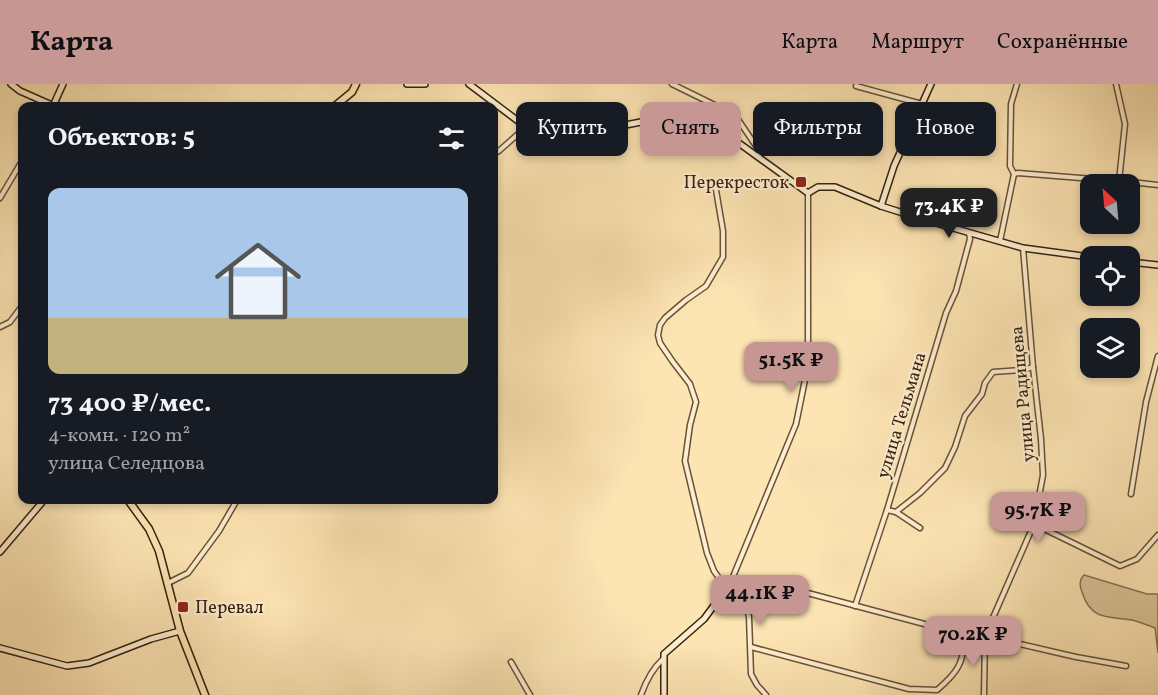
<!DOCTYPE html>
<html lang="ru">
<meta charset="utf-8">
<style>
:root{--surface:#171b24;--page:#20242c;--text:#f1f3f6;--muted:#9ea1a6;--accent:#c59692}
body{margin:0;font-family:Vollkorn,serif;background:var(--page);color:var(--text);height:100vh;display:flex;flex-direction:column;font-size:22px;white-space:nowrap}
*{box-sizing:border-box;margin:0}
p{font-size:20px;color:var(--muted)}
.icon{flex:none;width:33px;height:33px;fill:none;stroke:currentColor;stroke-width:2;stroke-linecap:round;stroke-linejoin:round}
.map{position:relative;flex:1;overflow:hidden}
.panel{position:absolute;left:18px;top:18px;width:480px;height:402px;display:flex;flex-direction:column;background:var(--surface);border-radius:12px;box-shadow:0 3px 9px #0003}
.panel>*{flex:none}
.top-card{position:absolute;left:516px;top:18px;width:552px;height:54px;display:flex;gap:12px}
.needle{width:39px;rotate:334deg}
.controls{position:absolute;left:1080px;top:90px;display:grid;gap:12px}
.controls a{display:grid;place-items:center;width:60px;height:60px;border-radius:12px;background:var(--surface);box-shadow:0 3px 9px #0003;font-size:30px}
.price{position:absolute;translate:-50% -51px;padding:0 14px;border-radius:12px;background:var(--accent);color:#111;font-size:20px;line-height:39px;filter:drop-shadow(0 2px 3px #0008)}
.price::after{content:'';position:absolute;left:50%;top:36px;width:18px;height:14px;margin-left:-9px;background:inherit;clip-path:polygon(0 0,100% 0,50% 100%)}
.price.selected{background:#222;color:#fff}
ul{padding:0;list-style:none}
li{display:grid;align-content:center;gap:12px;height:318px;padding:0 30px}
li span{display:grid;place-items:center;height:186px;border-radius:12px;color:#555}
li>.icon{margin-inline-start:auto}
span .icon{width:108px;height:108px;fill:#fffc;stroke-width:1}
li b{font-size:26px}
h2{display:flex;justify-content:space-between;align-items:center;height:72px;padding:0 30px;font-size:26px}
.tag{padding:0 21px;border-radius:12px;background:var(--surface);box-shadow:0 3px 9px #0003;font-size:21px;line-height:54px}
.tag.selected{background:var(--accent);color:#111}
header{display:flex;align-items:center;gap:36px;box-sizing:border-box;height:84px;padding:0 30px;background:var(--accent);color:#111}
header strong{font-size:28px}
nav{display:flex;gap:33px;margin-inline-start:auto;font-size:21px}
.map>svg:first-child{display:block}
.green{fill:#dbc397;stroke:#887252;stroke-width:1.5}
.lines{fill:none;stroke-linecap:round;stroke-linejoin:round}
.street-casing{stroke:#665237;stroke-width:7}
.secondary-casing{stroke:#34220e;stroke-width:8}
.primary-casing{stroke:#34220e;stroke-width:9}
.street{stroke:#feedce;stroke-width:4}
.secondary{stroke:#feedce;stroke-width:5}
.primary{stroke:#fde4b3;stroke-width:6}
.poi-dot{fill:#8f2418;stroke:#feedce;stroke-width:2}
.labels{text-anchor:middle;stroke-width:4.5;stroke-linejoin:round;paint-order:stroke}
.poi-label{font-size:18px;fill:#34220e;stroke:#feedce;text-anchor:end}
.street-label{font-size:18px;fill:#34220e;stroke:#feedce}
</style>
<header>
<strong>Карта</strong>
<nav><a>Карта</a><a>Маршрут</a><a>Сохранённые</a></nav>
</header>
<div class="map">
<svg width="1158" height="611" viewBox="0 0 1158 611">
<rect width="100%" height="100%" fill="#fde4b3"/>
<filter id="stains"><feTurbulence type="fractalNoise" baseFrequency=".00333" numOctaves="4"/><feColorMatrix values="0 0 0 0 .2 0 0 0 0 .09 0 0 0 0 .02 0 0 0 .5 -.17"/></filter>
<radialGradient id="worn" r=".72"><stop offset=".6" stop-color="#630" stop-opacity="0"/><stop offset="1" stop-color="#630" stop-opacity=".3"/></radialGradient>
<!-- green -->
<path class="green" d="M1084,491L1147,510H1158V569L1155,544C1147,541 1140,538 1132,536C1108,532 1091,537 1082,508C1079,501 1079,496 1084,491Z"/>
<g class="lines">
<defs>
<g id="street">
<path d="M672,0L735,31L760,68L758,73"/>
<path d="M1116,0L1125,40L1119,97"/>
<path d="M856,2L922,20"/>
<path d="M494,70L500,66L526,43"/>
<path d="M1014,90L1018,89L1131,98L1158,101"/>
<path d="M1014,90L1010,82L1011,20L1017,0"/>
<path d="M715,100L723,147V173L706,202L686,216L665,234L660,241L658,251L660,259L673,278L690,300L696,318L690,341L685,377L707,469L714,487L722,498L740,502L745,516L749,533L751,590L757,601L766,611"/>
<path d="M0,114L22,77"/>
<path d="M1000,157L1014,90"/>
<path d="M0,243L10,238L22,222"/>
<path d="M1131,410L1146,318L1158,272"/>
<path d="M887,426L896,428L920,444"/>
<path d="M896,428L920,409L945,384L955,363L965,332L982,310L985,299L993,288L1023,286L1033,283"/>
<path d="M1034,440L1120,482L1137,475L1158,451"/>
<path d="M168,499L188,489L219,447L237,416"/>
<path d="M730,500L796,340L808,281V109"/>
<path d="M740,502L752,496L770,499L962,550L985,552L1076,573L1126,582"/>
<path d="M855,522L887,426L946,229L956,207L970,155L969,149"/>
<path d="M751,563L909,605L937,606C956,590 967,577 962,550"/>
<path d="M511,578L530,611"/>
<path d="M641,611C646,597 652,585 663,575"/>
<path d="M984,611L985,552L1034,440L1043,391L1041,355L1033,283L1023,164"/>
</g>
<g id="secondary">
<path d="M11,0L20,7L54,22"/>
<path d="M407,0H425"/>
<path d="M469,0L526,43L538,49L563,51L585,49L651,36L682,34L698,37L718,44L808,109L818,103H835L881,122L922,135L1023,164L1090,173"/>
<path d="M53,22L63,0"/>
<path d="M881,122L894,82L931,0"/>
<path d="M1130,178L1158,181"/>
<path d="M0,468L44,416"/>
<path d="M0,564L67,582L89,579L151,555L180,547"/>
<path d="M664,611V570L704,535L730,500"/>
</g>
<g id="primary">
<path d="M335,22L352,8L356,0"/>
<path d="M128,416L149,445L159,467L180,547L205,611"/>
</g>
</defs>
<!-- street casing -->
<use href="#street" class="street-casing"/>
<!-- secondary casing -->
<use href="#secondary" class="secondary-casing"/>
<!-- primary casing -->
<use href="#primary" class="primary-casing"/>
<!-- street -->
<use href="#street" class="street"/>
<!-- secondary -->
<use href="#secondary" class="secondary"/>
<!-- primary -->
<use href="#primary" class="primary"/>
</g>
<!-- markers -->
<g class="poi-dot">
<rect x="795" y="92" width="12" height="12" rx="3"/>
<rect x="177" y="517" width="12" height="12" rx="3"/>
</g>
<g class="labels">
<!-- poi labels -->
<g class="poi-label">
<text x="789" y="104">Перекресток</text>
<text x="195" y="529" text-anchor="start">Перевал</text>
</g>
<!-- street labels -->
<g class="street-label">
<text transform="translate(1022 310) rotate(-95)" y="6">улица Радищева</text>
<text transform="translate(901 331) rotate(-73)" y="6">улица Тельмана</text>
</g>
</g>
<rect width="100%" height="100%" filter="url(#stains)"/>
<rect width="100%" height="100%" fill="url(#worn)"/>
</svg>
<div class="controls">
<a><svg class="needle" viewBox="-14 -14 28 28"><path d="M0-13l5 13h-10z" fill="#e53935"/><path d="M0 13l5-13h-10z" fill="#9ea1a6"/></svg></a>
<a><svg class="icon" aria-label="locate" viewBox="0 0 24 24"><circle cx="12" cy="12" r="6"/><path d="M12 2v4M12 18v4M2 12h4M18 12h4"/></svg></a>
<a><svg class="icon" aria-label="layers" viewBox="0 0 24 24"><path d="M12 4l9 5-9 5-9-5zM3 14l9 5 9-5"/></svg></a>
</div>
<b class="price selected" style="left:949px;top:155px">73.4K ₽</b>
<b class="price" style="left:791px;top:309px">51.5K ₽</b>
<b class="price" style="left:1038px;top:459px">95.7K ₽</b>
<b class="price" style="left:760px;top:542px">44.1K ₽</b>
<b class="price" style="left:973px;top:583px">70.2K ₽</b>
<div class="top-card">
<a class="tag">Купить</a>
<a class="tag selected">Снять</a>
<a class="tag">Фильтры</a>
<a class="tag">Новое</a>
</div>
<section class="panel">
<h2>Объектов: 5<svg class="icon" aria-label="filters" viewBox="0 0 24 24"><path d="M4 7h16M4 17h16"/><circle cx="9" cy="7" r="2"/><circle cx="15" cy="17" r="2"/></svg></h2>
<ul>
<li><span style="background:linear-gradient(#a9c7e8 70%,#c2b280 0)"><svg class="icon" aria-label="home" viewBox="0 0 24 24"><path d="M3 11l9-7 9 7M6 9v11h12V9"/></svg></span><div><b>73 400 ₽/мес.</b><p>4-комн. · 120 m²</p><p>улица Селедцова</p></div></li>
</ul>
</section>
</div>
